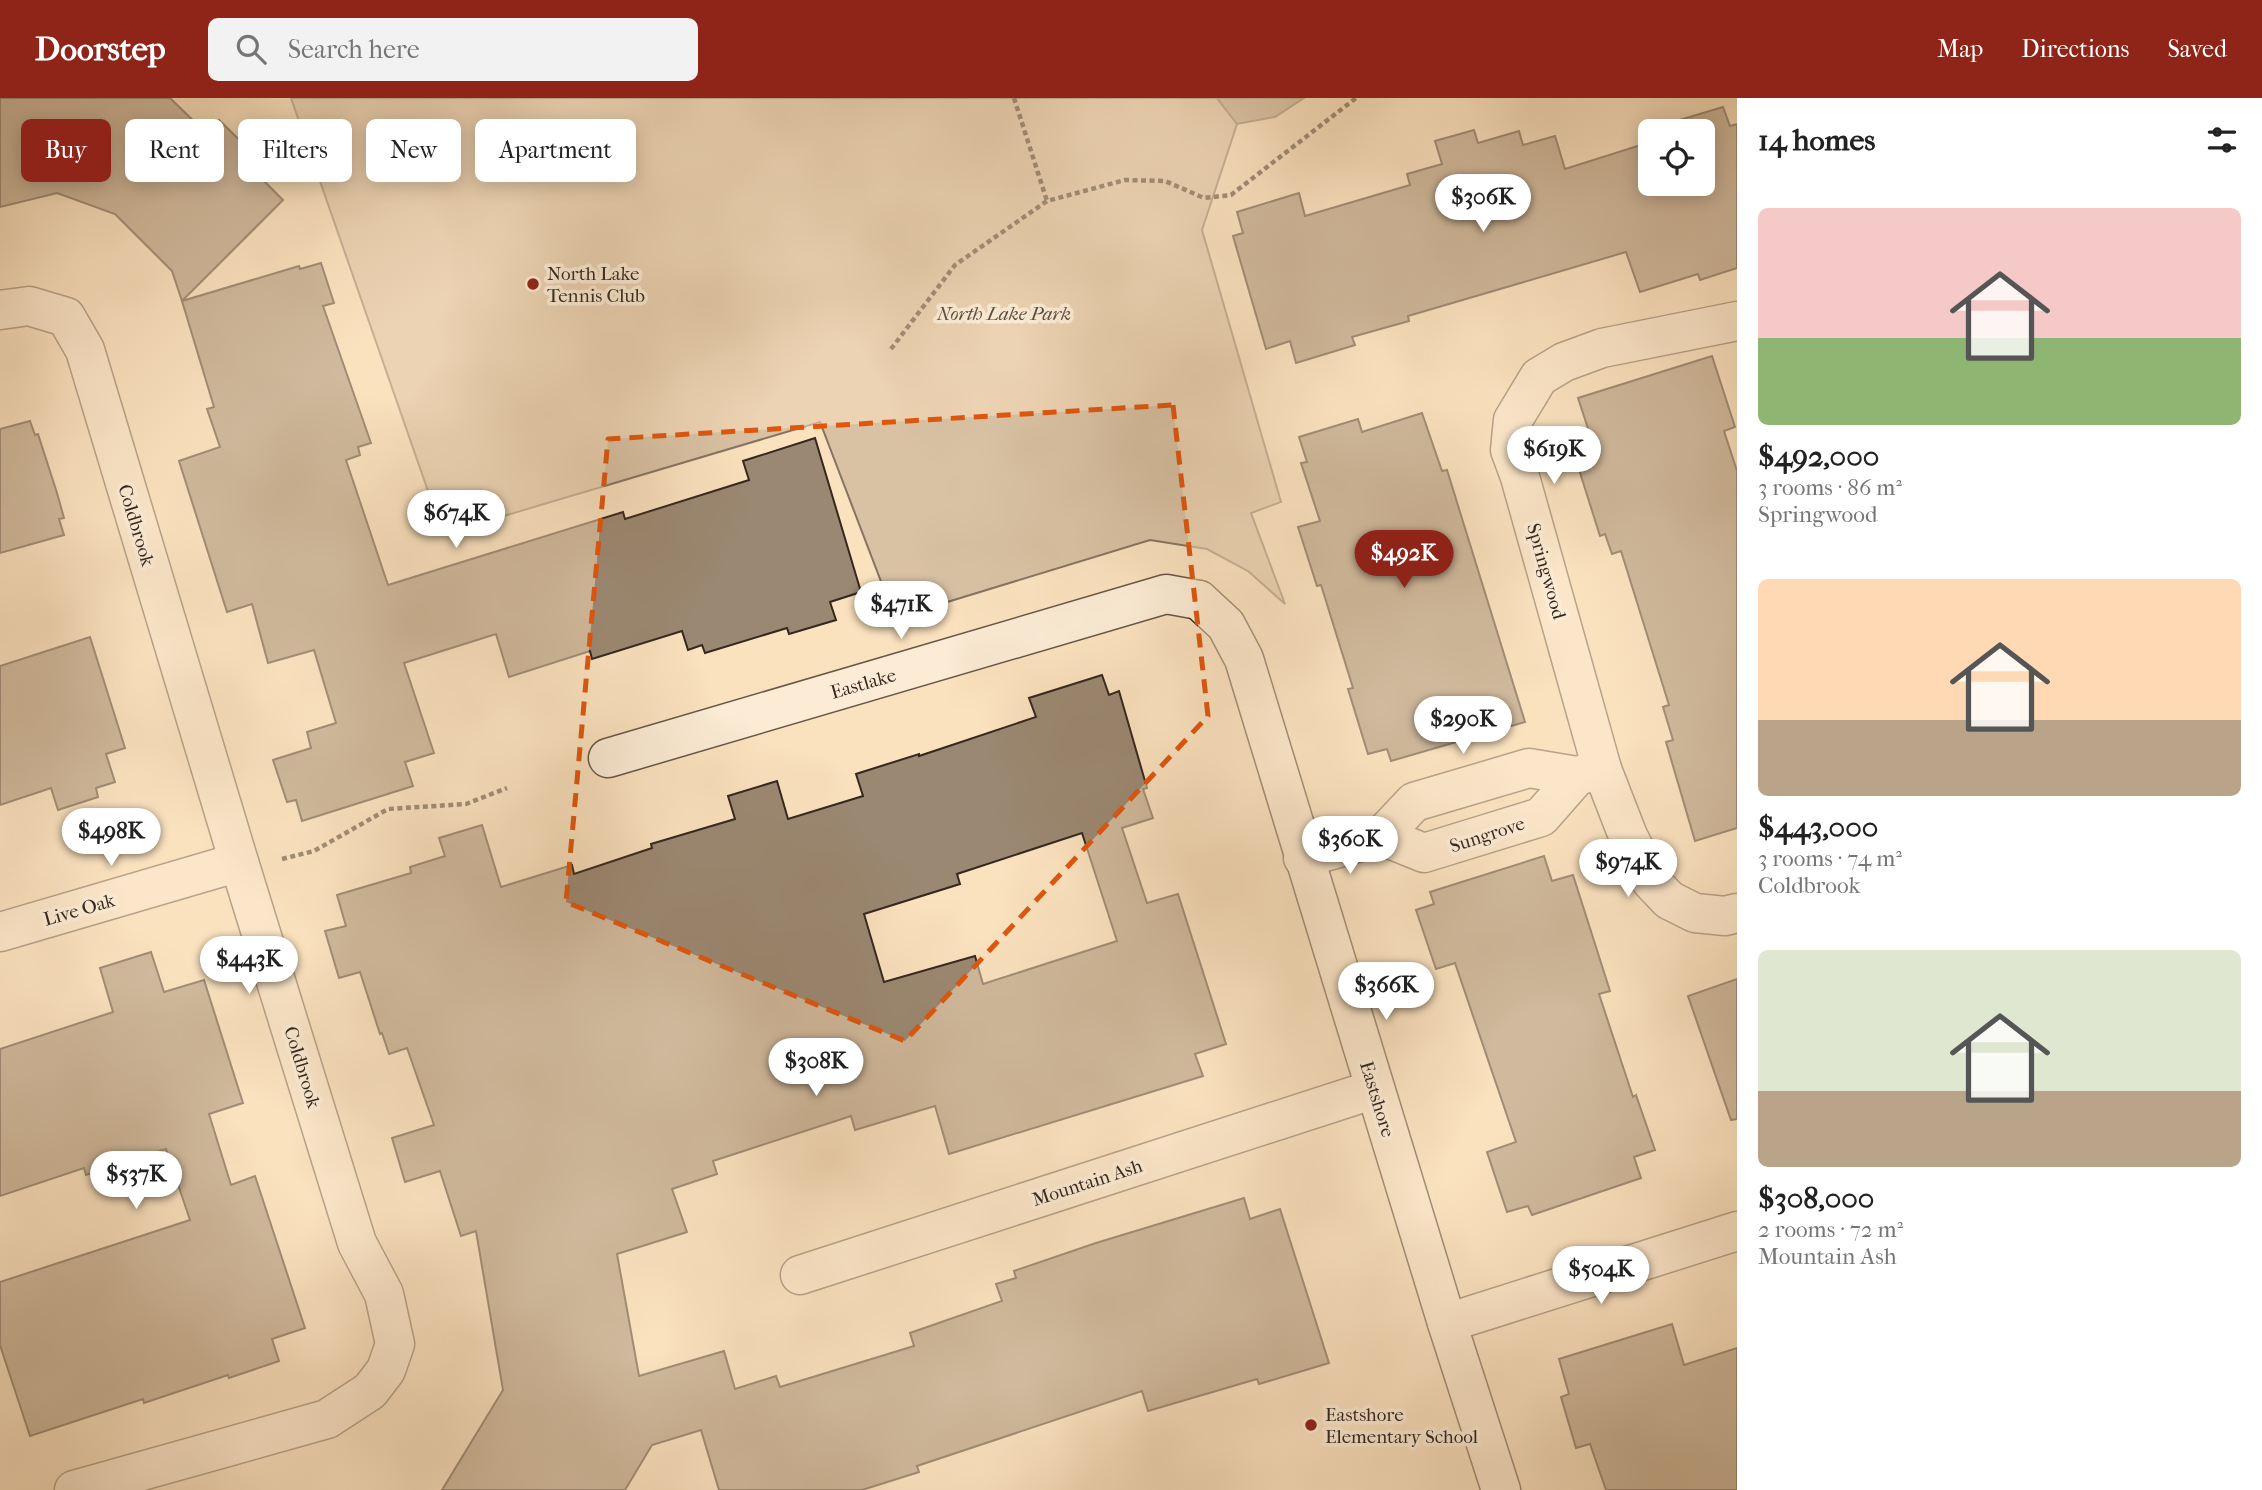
<!DOCTYPE html>
<meta charset="utf-8">
<style>
:root{--surface:#fff;--page:#f2f2f2;--text:#222;--muted:#767676;--accent:#8f2418}
body{margin:0;font-family:"IM FELL French Canon",serif;background:var(--page);color:var(--text);height:100vh;display:flex;flex-direction:column;font-size:26px;white-space:nowrap}
*{box-sizing:border-box;margin:0}
p{font-size:23px;color:var(--muted)}
.icon{flex:none;width:38px;height:38px;fill:none;stroke:currentColor;stroke-width:2;stroke-linecap:round;stroke-linejoin:round}
.map{position:relative;flex:1;overflow:hidden}
.sheet{display:flex;flex-direction:column;background:var(--surface);width:525px}
.sheet>*{flex:none}
.guide{position:absolute;left:21px;top:21px;width:665px;height:63px;display:flex;gap:14px}
.fabs{position:absolute;left:1638px;top:21px;display:grid;gap:14px}
.fabs a{display:grid;place-items:center;width:77px;height:77px;border-radius:10px;background:var(--surface);box-shadow:0 4px 18px #0003;font-size:35px}
.price{position:absolute;translate:-50% -60px;padding:0 16px;border-radius:24px;background:#fff;color:#222;font-size:23px;line-height:46px;filter:drop-shadow(0 2px 4px #0008)}
.price::after{content:'';position:absolute;left:50%;top:42px;width:21px;height:16px;margin-left:-10px;background:inherit;clip-path:polygon(0 0,100% 0,50% 100%)}
.price.selected{background:var(--accent);color:#fff}
ul{padding:0;list-style:none}
li{display:grid;align-content:center;gap:14px;height:371px;padding:0 21px}
li span{display:grid;place-items:center;height:217px;border-radius:10px;color:#555}
li>.icon{margin-inline-start:auto}
span .icon{width:126px;height:126px;fill:#fffc;stroke-width:1}
li b{font-size:30px}
h2{display:flex;justify-content:space-between;align-items:center;height:84px;padding:0 21px;font-size:30px}
.chip{padding:0 24px;border-radius:10px;background:var(--surface);box-shadow:0 4px 18px #0003;font-size:24px;line-height:63px}
.chip.selected{background:var(--accent);color:#fff}
header{display:flex;align-items:center;gap:42px;box-sizing:border-box;height:98px;padding:0 35px;background:var(--accent);color:#fff}
header strong{font-size:33px}
nav{display:flex;gap:38px;margin-inline-start:auto;font-size:24px}
.search{width:490px;height:63px;background:var(--page);display:flex;align-items:center;gap:18px;box-sizing:border-box;padding:0 24px;border-radius:10px;color:var(--muted);font-size:26px}
main{display:flex;flex:1;min-height:0}
.map>svg:first-child{display:block}
.green{fill:#d9c2a4;stroke:#867462;stroke-width:2}
.water{fill:#b7a289;stroke:#83715f;stroke-width:2}
.building{fill:#9b8872;stroke:#34271f;stroke-width:2;fill-rule:evenodd}
.lines{fill:none;stroke-linecap:round;stroke-linejoin:round}
.street-casing{stroke:#665647;stroke-width:41}
.secondary-casing{stroke:#34271f;stroke-width:41}
.path{stroke:#34271f;stroke-width:4.5;stroke-dasharray:5 3.5;stroke-linecap:butt}
.street{stroke:#fcecd5;stroke-width:38}
.secondary{stroke:#fcecd5;stroke-width:38}
.marked{fill:none;stroke:#df560d;stroke-width:5;stroke-dasharray:14 9;stroke-linejoin:round}
.poi-dot{fill:#8f2418;stroke:#fcecd5;stroke-width:2.5}
.labels{text-anchor:middle;stroke-width:7;stroke-linejoin:round;paint-order:stroke}
.poi-label{font-size:19px;fill:#34271f;stroke:#fcecd5;text-anchor:start}
.park-label{font-size:19px;font-style:italic;fill:#5d4e40;stroke:#fcecd5}
.street-label{font-size:19px;fill:#34271f;stroke:#fcecd5}
</style>
<header>
<strong>Doorstep</strong>
<div class="search"><svg class="icon" aria-label="search" viewBox="0 0 24 24"><circle cx="10" cy="10" r="6"/><path d="M15 15l6 6"/></svg>Search here</div>
<nav><a>Map</a><a>Directions</a><a>Saved</a></nav>
</header>
<main>
<div class="map">
<svg width="1737" height="1392" viewBox="0 0 1737 1392">
<rect width="100%" height="100%" fill="#fbe2bf"/>
<filter id="stains"><feTurbulence type="fractalNoise" baseFrequency=".00286" numOctaves="4"/><feColorMatrix values="0 0 0 0 .2 0 0 0 0 .09 0 0 0 0 .02 0 0 0 .5 -.17"/></filter>
<radialGradient id="worn" r=".72"><stop offset=".6" stop-color="#630" stop-opacity="0"/><stop offset="1" stop-color="#630" stop-opacity=".3"/></radialGradient>
<!-- green -->
<path class="green" d="M291,0H1217L1237,26L1202,132L1281,404L1251,415L1285,506L1248,473L1207,451L1150,442L895,520L820,324L443,436Z"/>
<!-- water -->
<path class="water" d="M1217,0H1304L1275,19L1237,26Z"/>
<!-- building -->
<g class="building">
<path d="M0,0H170L206,35L219,22L264,66L256,75L283,102L182,203L172,173L115,116L57,95L0,109Z"/>
<path d="M1723,9L1730,28L1737,26V170L1700,182L1698,176L1640,194L1626,154L1408,218L1409,223L1352,239L1355,247L1296,265L1290,243L1266,251L1233,138L1243,135L1237,114L1299,95L1305,118L1410,87L1407,76L1442,66L1435,43L1474,32L1478,45L1519,33L1523,47L1555,38L1565,71L1650,44V86H1703V33H1665L1663,27Z"/>
<path d="M321,165L334,205L323,208L371,345L358,349L360,357L346,362L388,487L623,414L625,421L749,382L743,363L815,340L861,494L830,504L836,522L789,536L787,530L705,555L702,547L688,552L682,533L592,561L590,553L509,579L496,536L404,565L434,655L405,664L413,688L302,723L296,702L287,704L273,662L311,650L307,634L336,625L314,552L268,565L252,506L227,514L179,363L220,349L207,311L214,309L182,203L299,168L300,171Z"/>
<path d="M1712,258L1735,329L1724,333L1737,373V730L1695,743L1666,644L1673,642L1663,609L1669,607L1621,453L1612,456L1605,436L1600,438L1576,362L1596,355L1578,300Z"/>
<path d="M1422,315L1442,373L1447,372L1525,624L1391,663L1387,651L1368,656L1348,591L1353,590L1321,487L1317,488L1298,429L1320,423L1301,365L1307,364L1299,339L1358,321L1362,334Z"/>
<path d="M30,323L35,337L38,336L57,395L64,420L59,421L64,437L0,455V331Z"/>
<path d="M90,539L125,650L106,656L115,684L96,690L98,699L58,712L51,690L0,707V568Z"/>
<path d="M1102,577L1109,597L1119,593L1147,690L1143,691L1153,720L1122,730L1147,805L1178,796L1226,946L1195,956L1203,978L949,1056L935,1008L855,1032L851,1018L713,1063L717,1076L672,1091L687,1134L617,1156L639,1278L724,1253L735,1291L776,1278L780,1289L914,1248L910,1235L1002,1203L996,1186L1016,1180L1014,1173L1096,1145L1244,1100L1250,1121L1280,1111L1329,1265L1259,1286L1257,1281L1148,1313L1142,1293L917,1368L919,1374L862,1392H719L701,1332L652,1347L625,1392H442L503,1292L476,1133L461,1138L440,1073L405,1084L392,1040L434,1027L407,950L389,956L382,935L380,936L360,874L339,880L325,833L346,828L337,797L411,775L410,769L445,758L439,740L482,727L501,789L572,767L574,776L652,750L651,746L735,721L728,698L777,683L788,721L863,698L856,676L919,656V658L1036,619L1029,600ZM1082,735L1117,843L983,886L975,858L884,884L864,816L960,786L957,776Z"/>
<path d="M1544,758L1552,783L1573,777L1610,893L1599,896L1633,999L1636,997L1655,1052L1634,1059L1641,1080L1532,1117L1528,1108L1507,1114L1487,1054L1516,1044L1455,865L1436,871L1416,812L1434,806L1430,794Z"/>
<path d="M151,854L164,894L204,882L243,1005L209,1016L231,1087L255,1078L305,1230L272,1241L279,1263L229,1280L228,1277L144,1305L143,1301L30,1338L0,1247V1184L190,1122L166,1051L86,1077L84,1070L0,1098V951L113,914L100,870Z"/>
<path d="M1737,881V1021L1731,1022L1688,898Z"/>
<path d="M1672,1226L1684,1267L1737,1250V1392H1606L1590,1346L1576,1350L1561,1299L1569,1296L1559,1261Z"/>
</g>
<g class="lines">
<defs>
<g id="street">
<path d="M0,212L29,208L66,219L85,252L239,764L357,1145L384,1196L395,1246L386,1272L370,1293L327,1321L74,1392"/>
<path d="M1737,223L1602,250L1564,264L1539,279L1513,322L1510,352L1520,379L1602,671L1628,738L1651,783L1669,802L1695,815L1725,818L1737,815"/>
<path d="M608,660L1166,496L1199,502"/>
<path d="M1382,738L1424,755L1541,719L1577,678"/>
<path d="M1303,760L1382,738L1414,704L1529,670L1577,678L1602,671"/>
<path d="M0,834L239,764"/>
<path d="M800,1177L1375,991"/>
<path d="M1447,1225L1737,1133"/>
</g>
<path id="secondary" d="M1199,502L1226,527L1244,561L1447,1225L1501,1392"/>
</defs>
<!-- street casing -->
<use href="#street" class="street-casing"/>
<!-- secondary casing -->
<use href="#secondary" class="secondary-casing"/>
<!-- path -->
<g class="path">
<path d="M1014,0L1047,103"/>
<path d="M891,251L955,167L1047,103L1125,82L1165,83L1204,100L1231,97L1356,0"/>
<path d="M282,761L314,753L388,711L466,706L507,690"/>
</g>
<!-- street -->
<use href="#street" class="street"/>
<!-- secondary -->
<use href="#secondary" class="secondary"/>
</g>
<!-- marked area -->
<path d="M0 0H1737V1392H0ZM1173,307L1208,618L905,943L566,804L608,341Z" fill="#fbe2bf" fill-opacity=".55" fill-rule="evenodd"/>
<path class="marked" d="M1173,307L1208,618L905,943L566,804L608,341Z"/>
<!-- markers -->
<g class="poi-dot">
<circle cx="533" cy="186" r="7"/>
<circle cx="1311" cy="1327" r="7"/>
</g>
<g class="labels">
<!-- poi labels -->
<g class="poi-label">
<text x="547" y="182">North Lake<tspan x="547" dy="22">Tennis Club</tspan></text>
<text x="1325" y="1323">Eastshore<tspan x="1325" dy="22">Elementary School</tspan></text>
</g>
<!-- park labels -->
<g class="park-label">
<text x="1004" y="222">North Lake Park</text>
</g>
<!-- street labels -->
<g class="street-label">
<text transform="translate(137 427) rotate(73)" y="7">Coldbrook</text>
<text transform="translate(1547 473) rotate(74)" y="7">Springwood</text>
<text transform="translate(863 585) rotate(-16)" y="7">Eastlake</text>
<text transform="translate(1487 736) rotate(-18)" y="7">Sungrove</text>
<text transform="translate(79 811) rotate(-16)" y="7">Live Oak</text>
<text transform="translate(303 969) rotate(73)" y="7">Coldbrook</text>
<text transform="translate(1378 1001) rotate(73)" y="7">Eastshore</text>
<text transform="translate(1087 1084) rotate(-18)" y="7">Mountain Ash</text>
</g>
</g>
<rect width="100%" height="100%" filter="url(#stains)"/>
<rect width="100%" height="100%" fill="url(#worn)"/>
</svg>
<div class="fabs">
<a><svg class="icon" aria-label="locate" viewBox="0 0 24 24"><circle cx="12" cy="12" r="6"/><path d="M12 2v4M12 18v4M2 12h4M18 12h4"/></svg></a>
</div>
<b class="price" style="left:1483px;top:136px">$306K</b>
<b class="price" style="left:1554px;top:388px">$619K</b>
<b class="price" style="left:456px;top:452px">$674K</b>
<b class="price selected" style="left:1404px;top:492px">$492K</b>
<b class="price" style="left:901px;top:543px">$471K</b>
<b class="price" style="left:1463px;top:658px">$290K</b>
<b class="price" style="left:111px;top:770px">$498K</b>
<b class="price" style="left:1350px;top:778px">$360K</b>
<b class="price" style="left:1628px;top:801px">$974K</b>
<b class="price" style="left:249px;top:898px">$443K</b>
<b class="price" style="left:1386px;top:924px">$366K</b>
<b class="price" style="left:816px;top:1000px">$308K</b>
<b class="price" style="left:136px;top:1113px">$537K</b>
<b class="price" style="left:1601px;top:1208px">$504K</b>
<div class="guide">
<a class="chip selected">Buy</a>
<a class="chip">Rent</a>
<a class="chip">Filters</a>
<a class="chip">New</a>
<a class="chip">Apartment</a>
</div>
</div>
<section class="sheet">
<h2>14 homes<svg class="icon" aria-label="filters" viewBox="0 0 24 24"><path d="M4 7h16M4 17h16"/><circle cx="9" cy="7" r="2"/><circle cx="15" cy="17" r="2"/></svg></h2>
<ul>
<li><span style="background:linear-gradient(#f6c9c9 60%,#8fb573 0)"><svg class="icon" aria-label="home" viewBox="0 0 24 24"><path d="M3 11l9-7 9 7M6 9v11h12V9"/></svg></span><div><b>$492,000</b><p>3 rooms · 86 m²</p><p>Springwood</p></div></li>
<li><span style="background:linear-gradient(#ffd9b3 65%,#b9a48a 0)"><svg class="icon" aria-label="home" viewBox="0 0 24 24"><path d="M3 11l9-7 9 7M6 9v11h12V9"/></svg></span><div><b>$443,000</b><p>3 rooms · 74 m²</p><p>Coldbrook</p></div></li>
<li><span style="background:linear-gradient(#dfe7d0 65%,#b9a48a 0)"><svg class="icon" aria-label="home" viewBox="0 0 24 24"><path d="M3 11l9-7 9 7M6 9v11h12V9"/></svg></span><div><b>$308,000</b><p>2 rooms · 72 m²</p><p>Mountain Ash</p></div></li>
</ul>
</section>
</main>
